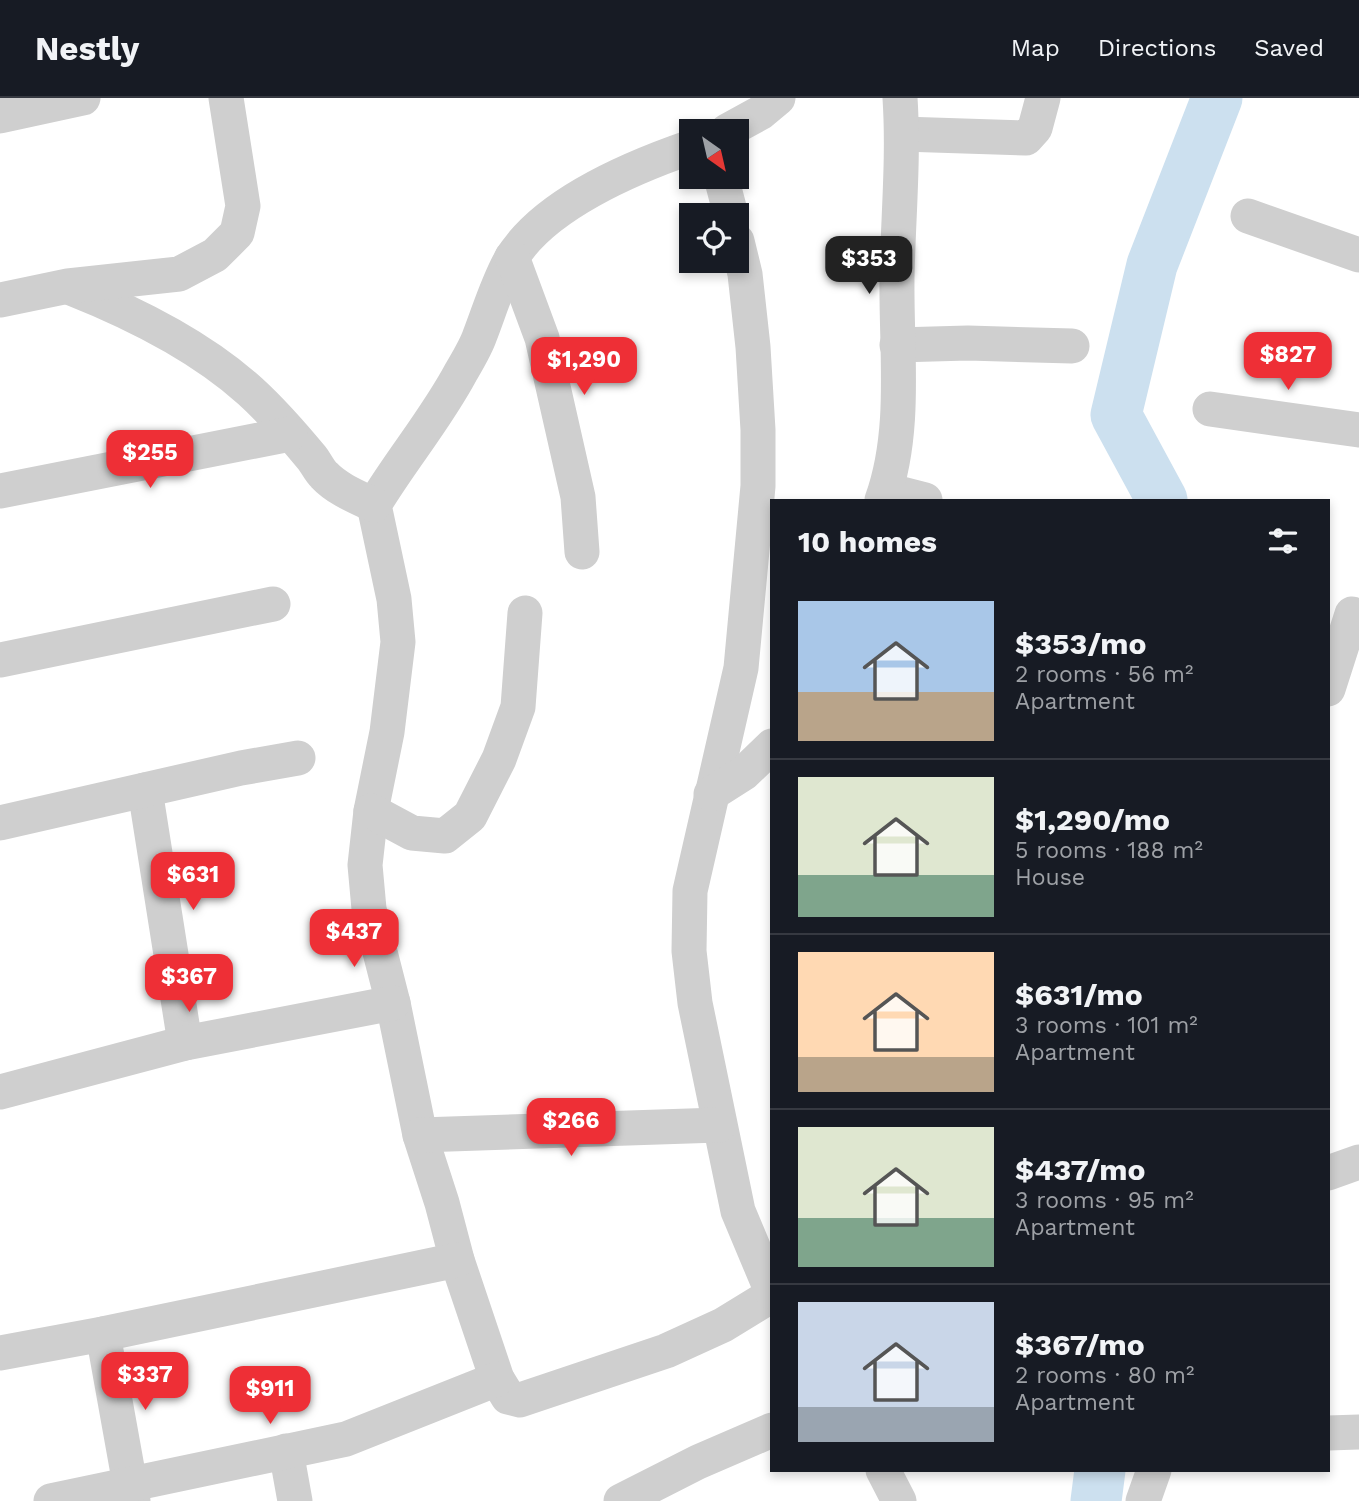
<!DOCTYPE html>
<meta charset="utf-8">
<style>
:root{--surface:#171b24;--page:#242831;--text:#f1f3f6;--muted:#9ea1a6;--line:#363941;--accent:#ee2f36}
body{margin:0;font-family:"Work Sans",sans-serif;background:var(--page);color:var(--text);height:100vh;display:flex;flex-direction:column;font-size:26px;white-space:nowrap}
*{box-sizing:border-box;margin:0}
p{font-size:23px;color:var(--muted)}
.icon{flex:none;width:38px;height:38px;fill:none;stroke:currentColor;stroke-width:2;stroke-linecap:round;stroke-linejoin:round}
.map{position:relative;flex:1;overflow:hidden}
.details{position:absolute;left:770px;top:401px;width:560px;height:973px;display:flex;flex-direction:column;background:var(--surface);border-radius:0px;box-shadow:0 4px 10px #0003}
.details>*{flex:none}
.needle{width:46px;rotate:146deg}
.controls{position:absolute;left:679px;top:21px;display:grid;gap:14px}
.controls a{display:grid;place-items:center;width:70px;height:70px;border-radius:0px;background:var(--surface);box-shadow:0 4px 10px #0003;font-size:35px}
.price{position:absolute;translate:-50% -60px;padding:0 16px;border-radius:14px;background:var(--accent);color:#fff;font-size:23px;line-height:46px;filter:drop-shadow(0 2px 4px #0008)}
.price::after{content:'';position:absolute;left:50%;top:42px;width:21px;height:16px;margin-left:-10px;background:inherit;clip-path:polygon(0 0,100% 0,50% 100%)}
.price.active{background:#222;color:#fff}
ul{padding:0;list-style:none}
li{display:flex;align-items:center;gap:21px;height:175px;padding:0 28px}
li+li{border-top:2px solid var(--line)}
li span{display:grid;place-items:center;flex:none;width:196px;height:140px;border-radius:0px;color:#555}
li>.icon{margin-inline-start:auto}
span .icon{width:84px;height:84px;fill:#fffc;stroke-width:1}
li b{font-size:30px}
h2{display:flex;justify-content:space-between;align-items:center;height:84px;padding:0 28px;font-size:30px}
header{display:flex;align-items:center;gap:42px;box-sizing:border-box;height:98px;padding:0 35px;background:var(--surface);border-bottom:2px solid var(--line)}
header strong{font-size:33px}
nav{display:flex;gap:38px;margin-inline-start:auto;font-size:24px}
.map>svg:first-child{display:block}
.lines{fill:none;stroke-linecap:round;stroke-linejoin:round}
.river{stroke:#cce0ef;stroke-width:51}
.street{stroke:#cfcfcf;stroke-width:35}
</style>
<header>
<strong>Nestly</strong>
<nav><a>Map</a><a>Directions</a><a>Saved</a></nav>
</header>
<div class="map">
<svg width="1359" height="1403" viewBox="0 0 1359 1403">
<rect width="100%" height="100%" fill="#fff"/>
<g class="lines">
<!-- river -->
<g class="river">
<path d="M1162,402L1116,317L1152,167L1217,0"/>
<path d="M1096,1403L1100,1372"/>
</g>
<!-- street -->
<g class="street">
<path d="M0,18L83,0"/>
<path d="M727,33L760,15L778,0"/>
<path d="M902,36L1026,40L1035,30L1043,0"/>
<path d="M691,49C633,69 542,107 510,163C497,187 490,211 480,237C476,249 468,262 461,274C436,321 401,362 374,407L394,501L398,544L387,634L371,713L365,767L369,811L393,905L420,1037L442,1105L457,1162L497,1281L508,1299L520,1302L666,1253L723,1227L772,1197"/>
<path d="M721,79L731,117"/>
<path d="M1248,118L1359,157"/>
<path d="M737,143L745,176L753,249L758,332V388L741,570L690,793L689,853L695,905L738,1113L772,1194"/>
<path d="M512,159L542,240L578,399L582,454"/>
<path d="M71,190C134,215 199,247 250,293C272,313 293,337 312,360C316,365 319,372 324,377C337,391 357,399 374,407"/>
<path d="M0,202L68,188L179,176L215,157L237,135L243,108L226,0"/>
<path d="M897,247L968,245L1072,248"/>
<path d="M1210,311L1359,332"/>
<path d="M886,392L925,402"/>
<path d="M0,393L290,336"/>
<path d="M882,402C907,333 896,253 897,181C898,121 904,60 900,0"/>
<path d="M0,562L273,506"/>
<path d="M1328,591L1352,516"/>
<path d="M145,692L185,945"/>
<path d="M711,696L744,675L772,648"/>
<path d="M371,713L412,735L445,738L470,718L499,661L518,609L525,515"/>
<path d="M0,725L241,670L298,660"/>
<path d="M0,994L185,945L393,905"/>
<path d="M420,1037L719,1027"/>
<path d="M1328,1075L1359,1064"/>
<path d="M103,1236L133,1403"/>
<path d="M0,1255L103,1236L457,1162"/>
<path d="M1328,1335L1359,1334"/>
<path d="M286,1353L295,1403"/>
<path d="M883,1372L899,1403"/>
<path d="M51,1403L346,1341L497,1281"/>
<path d="M621,1403L698,1364L772,1332"/>
<path d="M1143,1403L1154,1372"/>
</g>
</g>
</svg>
<div class="controls">
<a><svg class="needle" viewBox="-14 -14 28 28"><path d="M0-13l5 13h-10z" fill="#e53935"/><path d="M0 13l5-13h-10z" fill="#9ea1a6"/></svg></a>
<a><svg class="icon" aria-label="locate" viewBox="0 0 24 24"><circle cx="12" cy="12" r="6"/><path d="M12 2v4M12 18v4M2 12h4M18 12h4"/></svg></a>
</div>
<b class="price active" style="left:869px;top:198px">$353</b>
<b class="price" style="left:1288px;top:294px">$827</b>
<b class="price" style="left:584px;top:299px">$1,290</b>
<b class="price" style="left:150px;top:392px">$255</b>
<b class="price" style="left:193px;top:814px">$631</b>
<b class="price" style="left:354px;top:871px">$437</b>
<b class="price" style="left:189px;top:916px">$367</b>
<b class="price" style="left:571px;top:1060px">$266</b>
<b class="price" style="left:145px;top:1314px">$337</b>
<b class="price" style="left:270px;top:1328px">$911</b>
<section class="details">
<h2>10 homes<svg class="icon" aria-label="filters" viewBox="0 0 24 24"><path d="M4 7h16M4 17h16"/><circle cx="9" cy="7" r="2"/><circle cx="15" cy="17" r="2"/></svg></h2>
<ul>
<li><span style="background:linear-gradient(#a9c7e8 65%,#b9a48a 0)"><svg class="icon" aria-label="home" viewBox="0 0 24 24"><path d="M3 11l9-7 9 7M6 9v11h12V9"/></svg></span><div><b>$353/mo</b><p>2 rooms · 56 m²</p><p>Apartment</p></div></li>
<li><span style="background:linear-gradient(#dfe7d0 70%,#7fa58c 0)"><svg class="icon" aria-label="home" viewBox="0 0 24 24"><path d="M3 11l9-7 9 7M6 9v11h12V9"/></svg></span><div><b>$1,290/mo</b><p>5 rooms · 188 m²</p><p>House</p></div></li>
<li><span style="background:linear-gradient(#ffd9b3 75%,#b9a48a 0)"><svg class="icon" aria-label="home" viewBox="0 0 24 24"><path d="M3 11l9-7 9 7M6 9v11h12V9"/></svg></span><div><b>$631/mo</b><p>3 rooms · 101 m²</p><p>Apartment</p></div></li>
<li><span style="background:linear-gradient(#dfe7d0 65%,#7fa58c 0)"><svg class="icon" aria-label="home" viewBox="0 0 24 24"><path d="M3 11l9-7 9 7M6 9v11h12V9"/></svg></span><div><b>$437/mo</b><p>3 rooms · 95 m²</p><p>Apartment</p></div></li>
<li><span style="background:linear-gradient(#c9d6e8 75%,#9aa5b1 0)"><svg class="icon" aria-label="home" viewBox="0 0 24 24"><path d="M3 11l9-7 9 7M6 9v11h12V9"/></svg></span><div><b>$367/mo</b><p>2 rooms · 80 m²</p><p>Apartment</p></div></li>
</ul>
</section>
</div>
